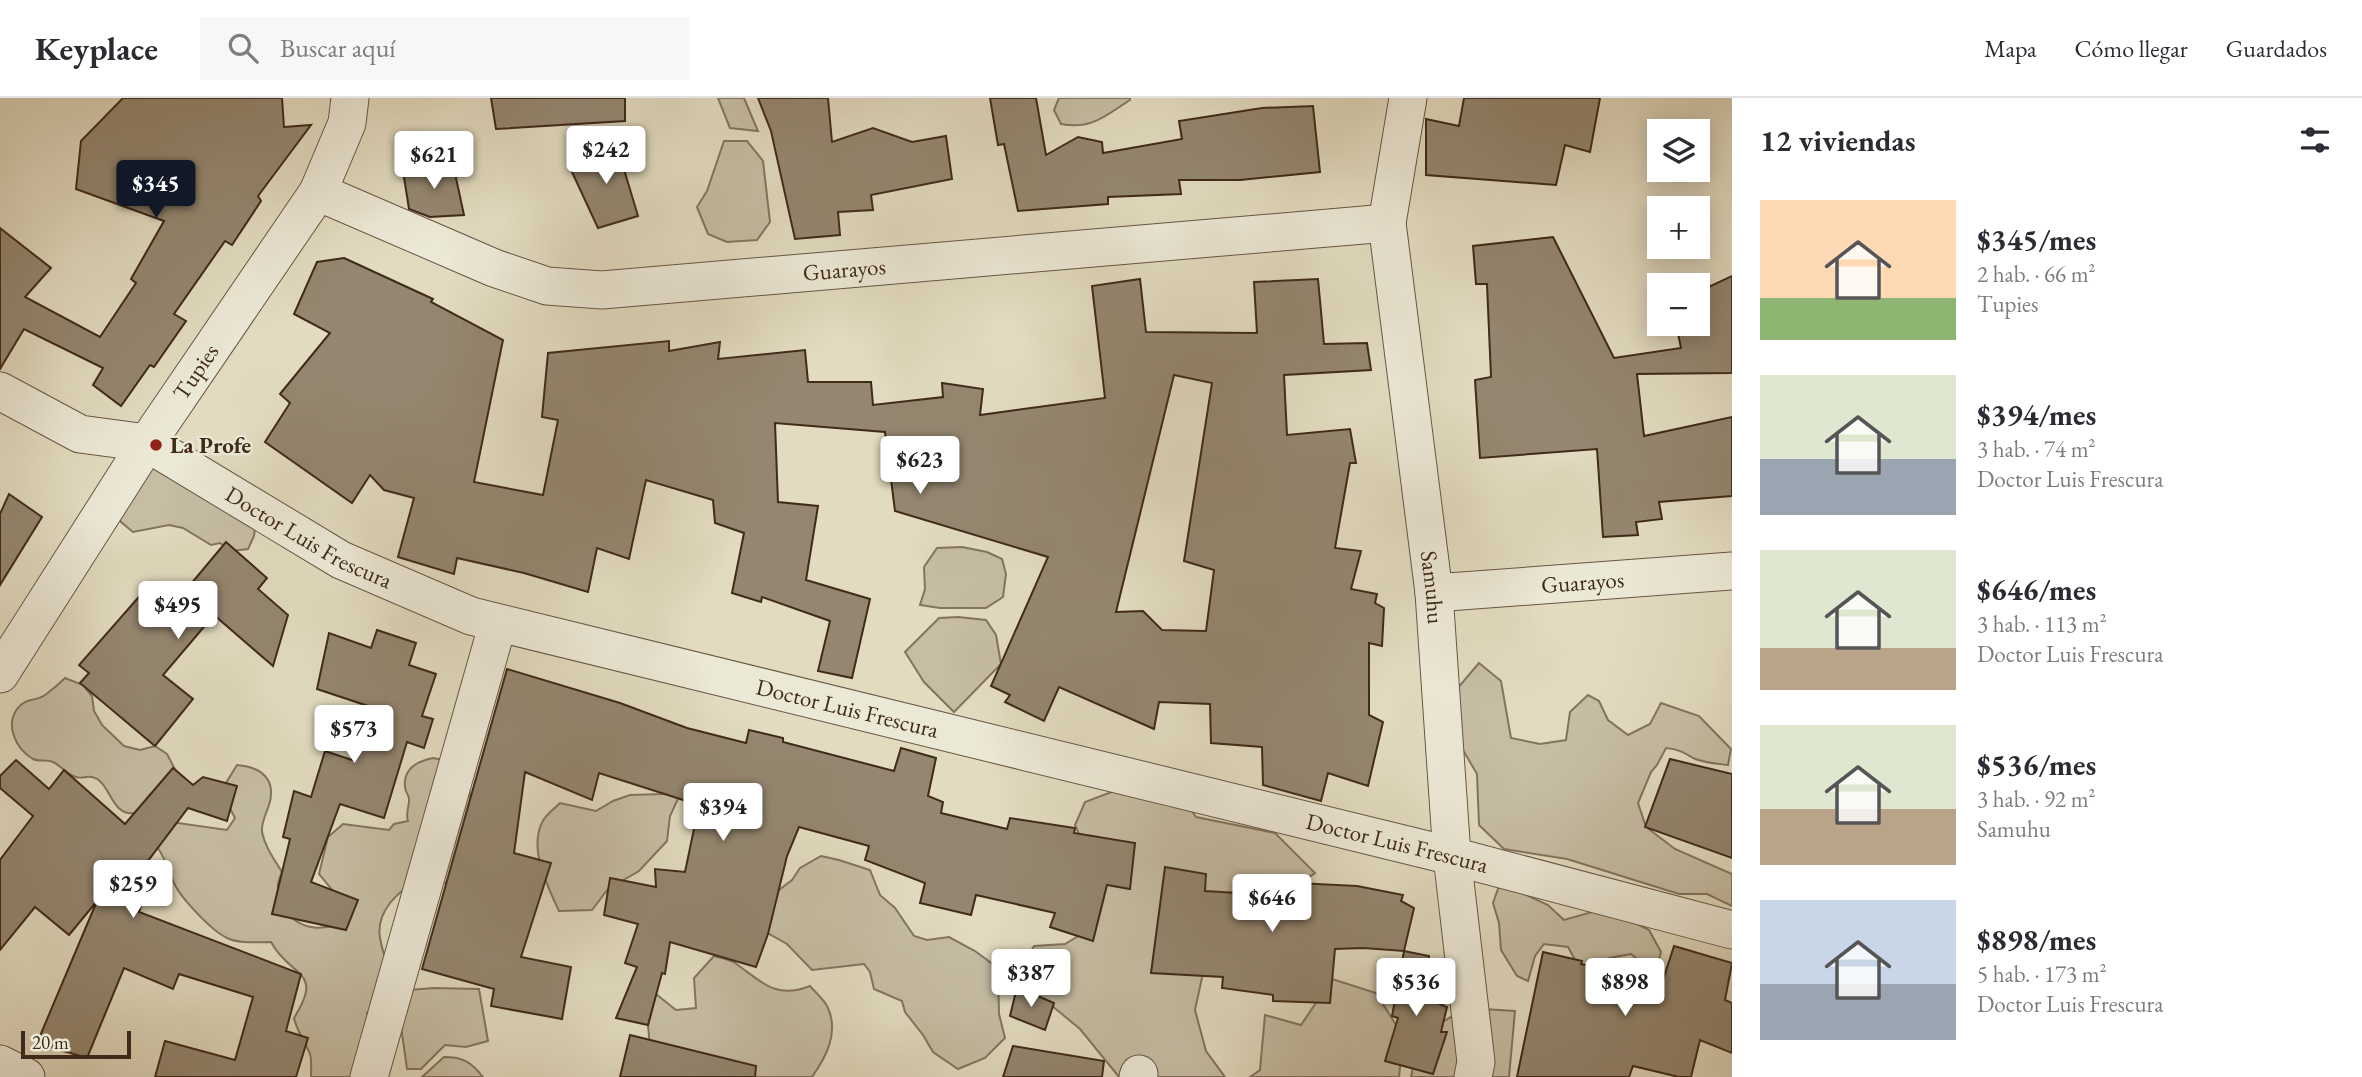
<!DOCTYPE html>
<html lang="es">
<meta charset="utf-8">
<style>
:root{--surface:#fff;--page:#f7f7f7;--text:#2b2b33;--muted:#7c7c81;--line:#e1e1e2;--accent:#111827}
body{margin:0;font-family:"EB Garamond",serif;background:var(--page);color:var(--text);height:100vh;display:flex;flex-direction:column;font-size:26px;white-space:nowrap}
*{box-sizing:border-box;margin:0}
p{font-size:23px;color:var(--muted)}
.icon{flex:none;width:38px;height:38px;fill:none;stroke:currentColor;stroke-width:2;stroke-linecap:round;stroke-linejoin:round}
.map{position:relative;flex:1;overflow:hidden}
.side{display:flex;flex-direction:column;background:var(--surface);width:630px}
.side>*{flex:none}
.buttons{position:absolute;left:1647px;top:21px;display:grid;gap:14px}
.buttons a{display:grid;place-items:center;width:63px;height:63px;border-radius:0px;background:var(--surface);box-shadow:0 4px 18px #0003;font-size:35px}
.scale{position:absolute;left:21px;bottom:18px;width:110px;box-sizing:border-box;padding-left:7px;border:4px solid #402a1a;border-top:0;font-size:19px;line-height:24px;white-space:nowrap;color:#402a1a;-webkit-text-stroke:5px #ece8d6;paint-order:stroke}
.price{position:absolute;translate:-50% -60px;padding:0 16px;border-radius:7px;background:#fff;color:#222;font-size:23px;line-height:46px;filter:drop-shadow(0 2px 4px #0008)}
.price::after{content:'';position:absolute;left:50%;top:42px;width:21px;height:16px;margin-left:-10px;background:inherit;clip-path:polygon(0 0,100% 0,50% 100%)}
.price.on{background:var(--accent);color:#fff}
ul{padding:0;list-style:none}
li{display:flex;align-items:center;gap:21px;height:175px;padding:0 28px}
li span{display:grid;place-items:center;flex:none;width:196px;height:140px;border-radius:0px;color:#555}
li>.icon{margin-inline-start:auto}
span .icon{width:84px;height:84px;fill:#fffc;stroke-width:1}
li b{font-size:30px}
h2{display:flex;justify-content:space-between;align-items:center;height:84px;padding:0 28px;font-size:30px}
header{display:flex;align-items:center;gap:42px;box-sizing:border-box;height:98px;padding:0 35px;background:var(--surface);border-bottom:2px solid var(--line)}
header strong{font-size:33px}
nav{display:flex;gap:38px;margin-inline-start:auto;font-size:24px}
.search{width:490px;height:63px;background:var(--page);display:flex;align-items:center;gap:18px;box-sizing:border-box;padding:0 24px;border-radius:0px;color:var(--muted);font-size:26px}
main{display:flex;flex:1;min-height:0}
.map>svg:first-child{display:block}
.green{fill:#c6bda4;stroke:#83745f;stroke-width:2}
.building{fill:#948670;stroke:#402a1a;stroke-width:2;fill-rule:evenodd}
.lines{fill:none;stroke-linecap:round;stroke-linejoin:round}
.minor-casing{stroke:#685644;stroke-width:39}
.minor{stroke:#ece8d6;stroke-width:37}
.poi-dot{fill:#8f2418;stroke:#ece8d6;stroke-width:2.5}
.labels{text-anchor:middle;stroke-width:5;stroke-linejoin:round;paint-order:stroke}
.street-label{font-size:23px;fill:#402a1a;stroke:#ece8d6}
.poi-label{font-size:23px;font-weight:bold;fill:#402a1a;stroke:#ece8d6;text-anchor:start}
</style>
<header>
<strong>Keyplace</strong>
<div class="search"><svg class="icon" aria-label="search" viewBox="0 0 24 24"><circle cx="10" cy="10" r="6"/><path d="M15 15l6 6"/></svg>Buscar aquí</div>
<nav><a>Mapa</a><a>Cómo llegar</a><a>Guardados</a></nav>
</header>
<main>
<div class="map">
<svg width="1732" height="979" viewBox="0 0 1732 979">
<rect width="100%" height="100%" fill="#e2dbc0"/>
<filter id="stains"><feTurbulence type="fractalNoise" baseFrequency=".00286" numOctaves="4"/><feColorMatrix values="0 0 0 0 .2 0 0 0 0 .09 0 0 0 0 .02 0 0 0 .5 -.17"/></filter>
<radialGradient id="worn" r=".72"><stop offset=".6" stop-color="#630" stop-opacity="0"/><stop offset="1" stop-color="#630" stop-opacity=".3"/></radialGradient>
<!-- green -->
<g class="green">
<path d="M718,0H744L758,33L730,30Z"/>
<path d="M1059,0H1130V2C1105,18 1091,32 1061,26L1054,12Z"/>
<path d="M724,43H747L763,63L770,124L757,142L727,144L708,136L697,109L707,93Z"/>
<path d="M143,367L172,373L256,423L254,438L248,451L232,453L220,445L211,447L183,430L169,427L133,434L121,424L107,396Z"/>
<path d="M962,449L987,454L1002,461L1006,476L1003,499L986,510H940L920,507L925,491L924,469L937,450Z"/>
<path d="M958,519L986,522L996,537L1001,566L954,614L924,584L905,554L939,520Z"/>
<path d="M1479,565L1501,583L1511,640L1540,646L1566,642L1570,614L1588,597L1599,603L1608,622L1628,637L1650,626L1661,605L1699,618L1731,651L1728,667C1717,666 1704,665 1693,660C1683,654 1678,651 1666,650L1657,667L1651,674L1638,705L1646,729L1675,751L1732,776V808L1707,796H1679L1567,761L1504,751L1479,727L1477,676L1460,647L1451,598Z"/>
<path d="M65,580L83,587L92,598L94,613L102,627L124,648L140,652L155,648L167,656L178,677C166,689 152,713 134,715C110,718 111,683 92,679C86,678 81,681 76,679C67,676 61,668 53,664C47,661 39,664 33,661C16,651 5,628 17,611C26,599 35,604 45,597C52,592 59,586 65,580Z"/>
<path d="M433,660L448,663L469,690L474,722L454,782C442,788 430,785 416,787C404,789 398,796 390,805C370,831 383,850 391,878L378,906L367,915L374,946L371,979H311C311,972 312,963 310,956C305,943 297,934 294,920C325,871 290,880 271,844C256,844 240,846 227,840C212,833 184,803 176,789C168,775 167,762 157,749L171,724L227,732L235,720L221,693L237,667C261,669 277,681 269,707C266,716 261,725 262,734C265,749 274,761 282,774C280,779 277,785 278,790C278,819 308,837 334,827L338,799L319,776L328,739L343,726L389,732L394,726L408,723C405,714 410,708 409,700C408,696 405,693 405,689C403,670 418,663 433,660Z"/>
<path d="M1143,682L1177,690L1196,719L1275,735L1315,775L1272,804L1219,801L1195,912L1206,953L1225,979H1119L1080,931L1051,907L1013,886L1034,848L1065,846L1085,834V750L1075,727L1085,704Z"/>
<path d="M684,688L670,718L667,743L639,773L608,791L592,812L559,813C547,787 527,748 544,721C548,715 555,710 560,705L596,713L613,703L630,697L663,696Z"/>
<path d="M821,758L839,762L870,772L880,797L895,810L914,838L927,842L949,839L975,853L998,870L999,916L1005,940L985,960L958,971L933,954L923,937L905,914L902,903L874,891L870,874L864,866L812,872L787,846L764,833L758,808L792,782L800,770Z"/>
<path d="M1500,785L1548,807L1564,822L1606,810L1649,832L1661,854L1655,876L1631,856L1609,860L1585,880L1568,849L1544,846L1535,858L1528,883L1517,878L1501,852L1499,825L1493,805Z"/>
<path d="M714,858C721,860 729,861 735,865C761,883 775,902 810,888C815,894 825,902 828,910C839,935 826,959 812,979H679L650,949L648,927L656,896L676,912L696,910L694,880Z"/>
<path d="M1332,881L1376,895L1403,938L1399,979H1250L1260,972L1265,917L1301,927Z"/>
<path d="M434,890L479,891L488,943L466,949L445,947L421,971H407L399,914L409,892Z"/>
<path d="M1466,910L1515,913L1509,979H1411L1419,938Z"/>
<path d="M444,959C463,959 471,964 483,979H422Z"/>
</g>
<!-- building -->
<g class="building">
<path d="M123,0H282L284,29L311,27L258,98L261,103L232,147L225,143L174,216L186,223L154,269L150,267L121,308L93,287L103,270L24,231L0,271V130L51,170L25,199L100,239L136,185L131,181L164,123L76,91L81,43Z"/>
<path d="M491,0H625V23L496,31Z"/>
<path d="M758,0H828L832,44L873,30L912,44L946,38L952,81L871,97L873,112L838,114L840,137L795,141L771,33Z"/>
<path d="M990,0H1036L1046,57L1078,39L1102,44L1103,55L1182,41L1179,23L1262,10L1313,8L1320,74L1240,82H1179L1181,96L1108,99V106L1018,113L1004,46L998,47Z"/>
<path d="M1464,0H1600L1590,54L1565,47L1556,87L1426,77V21L1459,28Z"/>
<path d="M614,38L638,118L598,130L572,74Z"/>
<path d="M453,66L464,117L430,119L409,111L403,73Z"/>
<path d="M1553,139L1614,260L1681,250L1676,226H1698V194L1732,178V275L1637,276L1644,338L1732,319V398L1659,404L1662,421L1636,424L1638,437L1603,439L1597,351L1480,360L1475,282L1491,279L1487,186H1476L1473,148Z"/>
<path d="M344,160L433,201L431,204L503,242L474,384L543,397L558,322L542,319L548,255L669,243V253L720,244L718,261L805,252L808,284H871L873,307L943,299L942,285L983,291L980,317L1105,300L1092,188L1140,181L1146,234L1257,235L1254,184L1318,181L1324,246L1367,245L1371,272L1284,277L1287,337L1350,331L1356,365H1350L1335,450L1361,453L1351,491L1377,496L1375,505L1384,510L1382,548L1369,545V617L1383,624L1368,688L1328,675L1321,703L1263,687L1262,649L1211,645L1210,606L1159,604L1154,631L1059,589L1044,623L1005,604L1010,597L991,588L1048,459L895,413L885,334L775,325L778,404L818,408L806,482L870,501L852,580L818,573L830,523L762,499L761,504L732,495L744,435L715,425L713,402L646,382L629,461L597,450L588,494L524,475L457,460L454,476L398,459L414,400L384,392L370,377L352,405L265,344L290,305L280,296L330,235L294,216L317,164ZM1174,277L1212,285L1184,463L1214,472L1206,533L1162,532L1143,513L1116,514Z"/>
<path d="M9,396L42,419L0,487V416Z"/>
<path d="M226,444L267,480L258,491L288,517L273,568L214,517L163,577L193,601L155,648L80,585L89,575L79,567L152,484L175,505Z"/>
<path d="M377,532L416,545L409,567L436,576L422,618L433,621L424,650L407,644L384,720L340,706L311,784L358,802L346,832L272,816L290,741L283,739L294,693L311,699L325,653L352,662L371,609L317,591L329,535L371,550Z"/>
<path d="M507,571L620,605L687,630L746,645L749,632L783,640V644L894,673L901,650L936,660L928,698L943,704L941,715L1007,731L1010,720L1075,730L1074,735L1135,745L1130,791L1107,787L1093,843L1050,829L1055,815L976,797L971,817L920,805L925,785L865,762L869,748L799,729L787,758L768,836L756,869L670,844L665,876L662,875L648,927L616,920L637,869L625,865L638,826L604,817L610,780L656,789L655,771L685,774L699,707L599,675L592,702L525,674L514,755L551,765L521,859L571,869L562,921L491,908L494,891L422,871Z"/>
<path d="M1670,661L1732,676V760L1645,729Z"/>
<path d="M16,662L49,691L64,672L125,726L173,670L193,687L203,679L237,688L227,723L188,710L148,763L154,765L139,814L301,876L286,933L308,940L296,979H155L165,943L235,962L253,899L179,876L173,891L124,870L87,960L37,945L97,803L69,837L35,809L0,852V762L33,718L0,690V678Z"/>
<path d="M1165,769L1206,776L1205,793L1272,797L1294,796L1297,785L1357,788L1403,797L1401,803L1414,810L1404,853L1363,850L1335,851L1330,905L1273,903V897L1222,890L1223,879L1151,875Z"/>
<path d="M1674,848L1732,865L1725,902L1732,905V955L1700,942L1691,979H1679L1633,968L1629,979H1517L1543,854L1582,863L1581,866L1662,885Z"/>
<path d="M1404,853L1429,858L1428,901L1447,909L1441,934H1447L1433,976L1385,963L1398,920L1392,918Z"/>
<path d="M1017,889L1054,905L1045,932L1010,918Z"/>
<path d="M630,937L756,968L755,979H620Z"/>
<path d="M1013,948L1104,963L1102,979H1003Z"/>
</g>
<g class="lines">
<defs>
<g id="minor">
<path id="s1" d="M1408,0L1387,125L1434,495L1452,758L1476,964L1473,979"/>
<path id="s2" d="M318,94L494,170L547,188L602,192L1387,125"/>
<path id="s3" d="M0,293L80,336L147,345L341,462L471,518L1452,758L1732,832"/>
<path id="s4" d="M1434,495L1732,473"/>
<path id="s5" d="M0,576L147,345L318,94L347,25L350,0"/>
<path d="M0,966L26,979"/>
<path d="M369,979L498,525"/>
<path d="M1138,979L1139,976"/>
</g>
</defs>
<!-- minor casing -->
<use href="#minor" class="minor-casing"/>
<!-- minor -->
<use href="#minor" class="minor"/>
</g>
<!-- markers -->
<circle class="poi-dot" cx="156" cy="347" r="7"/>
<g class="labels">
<!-- street labels -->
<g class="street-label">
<text dy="8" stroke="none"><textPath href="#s2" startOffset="546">Guarayos</textPath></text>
<text dy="8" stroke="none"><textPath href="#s5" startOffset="360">Tupies</textPath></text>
<text dy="8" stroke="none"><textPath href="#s3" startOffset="346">Doctor Luis Frescura</textPath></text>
<text dy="8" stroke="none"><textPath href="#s4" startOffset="149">Guarayos</textPath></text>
<text dy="8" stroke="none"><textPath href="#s1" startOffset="494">Samuhu</textPath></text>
<text dy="8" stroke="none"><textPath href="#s3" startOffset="914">Doctor Luis Frescura</textPath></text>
<text dy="8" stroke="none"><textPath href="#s3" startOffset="1480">Doctor Luis Frescura</textPath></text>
</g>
<!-- poi labels -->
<g class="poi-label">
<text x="170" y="355">La Profe</text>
</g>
</g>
<rect width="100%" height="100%" filter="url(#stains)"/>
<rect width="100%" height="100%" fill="url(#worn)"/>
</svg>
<div class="buttons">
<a><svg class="icon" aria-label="layers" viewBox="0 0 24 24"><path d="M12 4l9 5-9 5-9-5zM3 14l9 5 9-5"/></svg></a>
<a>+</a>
<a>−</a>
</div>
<div class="scale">20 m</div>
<b class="price" style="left:606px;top:88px">$242</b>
<b class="price" style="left:434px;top:93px">$621</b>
<b class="price on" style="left:156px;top:122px">$345</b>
<b class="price" style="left:920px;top:398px">$623</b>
<b class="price" style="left:178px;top:543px">$495</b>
<b class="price" style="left:354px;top:667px">$573</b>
<b class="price" style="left:723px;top:745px">$394</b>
<b class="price" style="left:133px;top:822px">$259</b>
<b class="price" style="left:1272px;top:836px">$646</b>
<b class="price" style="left:1031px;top:911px">$387</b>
<b class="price" style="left:1416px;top:920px">$536</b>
<b class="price" style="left:1625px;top:920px">$898</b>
</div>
<section class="side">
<h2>12 viviendas<svg class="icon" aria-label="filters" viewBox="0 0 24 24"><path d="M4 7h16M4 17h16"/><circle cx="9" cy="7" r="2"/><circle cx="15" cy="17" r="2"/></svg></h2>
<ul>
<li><span style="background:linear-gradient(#ffd9b3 70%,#8fb573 0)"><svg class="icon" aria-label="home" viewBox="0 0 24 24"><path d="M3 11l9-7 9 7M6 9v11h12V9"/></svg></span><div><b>$345/mes</b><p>2 hab. · 66 m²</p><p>Tupies</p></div></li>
<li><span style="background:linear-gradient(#dfe7d0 60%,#9aa5b1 0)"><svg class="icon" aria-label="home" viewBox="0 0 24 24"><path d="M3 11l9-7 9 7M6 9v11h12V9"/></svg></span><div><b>$394/mes</b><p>3 hab. · 74 m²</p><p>Doctor Luis Frescura</p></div></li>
<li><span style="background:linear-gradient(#dfe7d0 70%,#b9a48a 0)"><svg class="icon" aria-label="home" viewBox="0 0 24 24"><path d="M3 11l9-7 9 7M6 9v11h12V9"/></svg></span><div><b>$646/mes</b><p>3 hab. · 113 m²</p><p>Doctor Luis Frescura</p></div></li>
<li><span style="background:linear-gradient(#dfe7d0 60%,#b9a48a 0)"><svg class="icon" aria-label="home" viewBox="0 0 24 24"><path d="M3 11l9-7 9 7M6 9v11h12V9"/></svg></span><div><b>$536/mes</b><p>3 hab. · 92 m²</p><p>Samuhu</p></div></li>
<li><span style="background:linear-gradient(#c9d6e8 60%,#9aa5b1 0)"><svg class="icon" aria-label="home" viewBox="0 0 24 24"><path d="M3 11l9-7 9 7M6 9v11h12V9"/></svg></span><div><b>$898/mes</b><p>5 hab. · 173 m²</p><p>Doctor Luis Frescura</p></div></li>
</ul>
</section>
</main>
